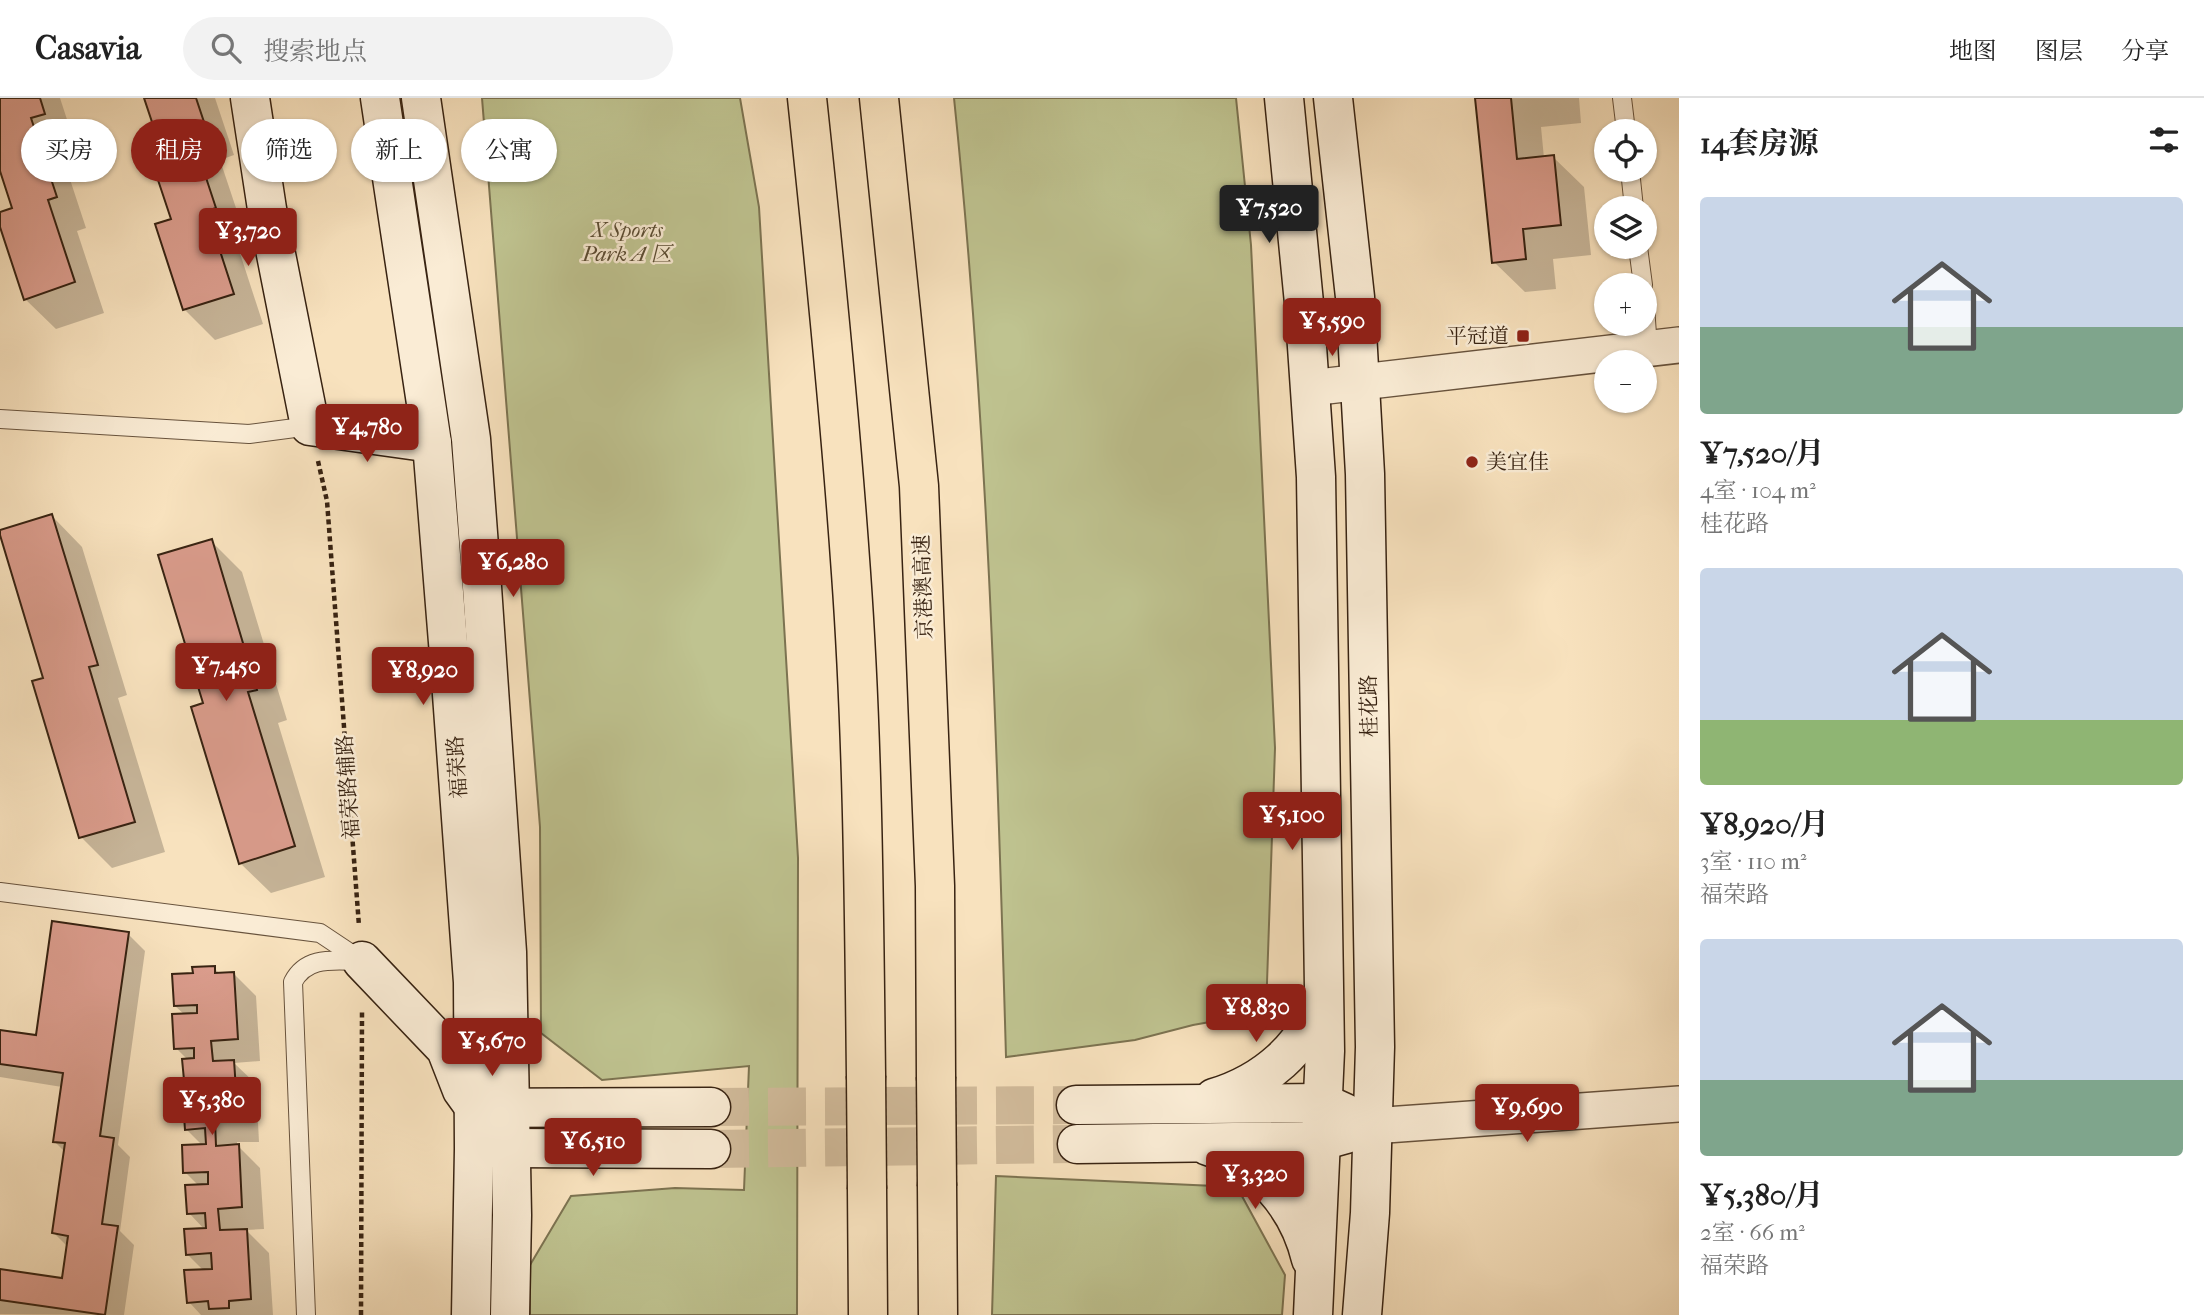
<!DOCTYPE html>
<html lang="zh">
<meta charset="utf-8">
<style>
:root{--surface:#fff;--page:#f2f2f2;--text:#222;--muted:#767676;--line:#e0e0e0;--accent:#8f2418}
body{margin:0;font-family:"IM FELL French Canon","Noto Serif SC",serif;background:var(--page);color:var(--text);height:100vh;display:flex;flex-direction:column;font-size:26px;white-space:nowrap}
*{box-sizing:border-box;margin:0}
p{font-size:23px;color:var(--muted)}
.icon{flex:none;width:38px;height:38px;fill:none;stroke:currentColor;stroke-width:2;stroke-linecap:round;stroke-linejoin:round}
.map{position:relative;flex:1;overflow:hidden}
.drawer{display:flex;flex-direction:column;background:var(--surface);width:525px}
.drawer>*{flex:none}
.guide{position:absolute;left:21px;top:21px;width:665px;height:63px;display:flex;gap:14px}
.tools{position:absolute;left:1594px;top:21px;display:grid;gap:14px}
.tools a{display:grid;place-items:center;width:63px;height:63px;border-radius:50%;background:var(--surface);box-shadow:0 2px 5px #0004;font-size:35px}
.price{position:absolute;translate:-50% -60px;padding:0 16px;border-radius:7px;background:var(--accent);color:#fff;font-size:23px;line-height:46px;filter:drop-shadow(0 2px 4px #0008)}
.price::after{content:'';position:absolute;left:50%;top:42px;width:21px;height:16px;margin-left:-10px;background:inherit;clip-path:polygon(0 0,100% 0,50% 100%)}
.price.on{background:#222;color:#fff}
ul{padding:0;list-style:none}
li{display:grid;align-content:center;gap:14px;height:371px;padding:0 21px}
li span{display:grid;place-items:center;height:217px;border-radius:7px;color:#555}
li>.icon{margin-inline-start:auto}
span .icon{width:126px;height:126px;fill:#fffc;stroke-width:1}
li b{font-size:30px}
h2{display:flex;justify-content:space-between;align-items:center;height:84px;padding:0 21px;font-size:30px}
.tag{padding:0 24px;border-radius:32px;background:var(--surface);box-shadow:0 2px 5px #0004;font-size:24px;line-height:63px}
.tag.on{background:var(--accent);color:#fff}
header{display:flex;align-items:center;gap:42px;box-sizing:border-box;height:98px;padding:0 35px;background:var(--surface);border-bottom:2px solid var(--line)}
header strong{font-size:33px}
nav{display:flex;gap:38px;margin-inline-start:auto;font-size:24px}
.search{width:490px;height:63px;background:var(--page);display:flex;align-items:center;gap:18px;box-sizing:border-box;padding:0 24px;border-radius:38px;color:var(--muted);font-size:26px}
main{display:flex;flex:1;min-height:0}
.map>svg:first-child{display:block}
.green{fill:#bfc390;stroke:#7c7351;stroke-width:2}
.shadow{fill:#0003}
.building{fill:#da9c8c;stroke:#382312;stroke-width:2}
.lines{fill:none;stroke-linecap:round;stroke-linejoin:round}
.secondary-tunnel{stroke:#d2bc9c;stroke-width:38;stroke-dasharray:38 19;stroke-linecap:butt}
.lane-casing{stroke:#68533d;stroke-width:20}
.street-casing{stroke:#68533d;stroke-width:38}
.secondary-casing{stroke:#382312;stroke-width:41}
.highway-casing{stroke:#382312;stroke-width:41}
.path{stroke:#382312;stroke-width:4.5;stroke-dasharray:5 3.5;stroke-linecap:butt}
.lane{stroke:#faecd5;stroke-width:18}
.street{stroke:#faecd5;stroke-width:35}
.secondary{stroke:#faecd5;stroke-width:38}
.highway{stroke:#f8e2be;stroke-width:38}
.highway-bridge-casing{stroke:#382312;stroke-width:41;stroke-linecap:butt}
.highway-bridge{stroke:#f8e2be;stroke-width:38}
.poi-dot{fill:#8f2418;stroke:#faecd5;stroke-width:2.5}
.labels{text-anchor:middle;stroke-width:5;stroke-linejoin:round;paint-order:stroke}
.park-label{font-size:21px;font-style:italic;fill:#5a4b32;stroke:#faecd5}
.poi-label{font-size:21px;fill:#382312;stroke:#faecd5;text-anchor:end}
.street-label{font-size:21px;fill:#382312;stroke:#faecd5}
</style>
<header>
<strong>Casavia</strong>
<div class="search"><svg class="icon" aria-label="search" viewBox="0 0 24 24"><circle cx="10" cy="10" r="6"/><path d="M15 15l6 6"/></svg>搜索地点</div>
<nav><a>地图</a><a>图层</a><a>分享</a></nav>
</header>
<main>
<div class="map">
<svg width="1679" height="1217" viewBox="0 0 1679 1217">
<rect width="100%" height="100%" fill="#f8e2be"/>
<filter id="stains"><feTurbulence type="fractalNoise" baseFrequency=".00286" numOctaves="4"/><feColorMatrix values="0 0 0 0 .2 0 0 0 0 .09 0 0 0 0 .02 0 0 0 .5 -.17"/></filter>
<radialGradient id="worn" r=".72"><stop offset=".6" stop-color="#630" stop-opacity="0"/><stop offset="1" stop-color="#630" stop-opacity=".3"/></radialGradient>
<!-- green -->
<g class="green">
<path d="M482,0H740L759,109L798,760L797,1217H530V1167L571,1098L675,1090L744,1092L749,968L602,982L541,935L540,729Z"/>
<path d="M954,0H1236L1251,147L1275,650L1266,914L1193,927L1135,942L1006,959C997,638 987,319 954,0Z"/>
<path d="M996,1078L1237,1089L1285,1177L1282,1217H992Z"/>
</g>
<!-- shadow -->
<g class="shadow">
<path d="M0,0H60L75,46L60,51L86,130L77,133L104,215L56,231L25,201L0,124V116L14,111L0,67Z"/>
<path d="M146,0H215L234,57L220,62L246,140L236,143L263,226L215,242L184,211L159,41Z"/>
<path d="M1476,0H1579L1581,25L1541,29L1544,60L1553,59L1584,89L1591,157L1553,161L1556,191L1525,194L1494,164Z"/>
<path d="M52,418L82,449L127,597L118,600L165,754L112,770L81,739L45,581Z"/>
<path d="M211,443L242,474L287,622L278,625L325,779L271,795L240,765L205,606Z"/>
<path d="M128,836L145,853L118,1047L130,1059L120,1133L134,1147L124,1217L0,1216V1173L64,1182L68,1149L54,1135L65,1054L54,1043L62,989L0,979V934L37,939Z"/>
<path d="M214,870L221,877L234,876L256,898L260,963L234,965L256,986L259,1044H237V1047L260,1070L264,1131L246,1132L269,1155L273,1217H201L189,1204L204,1173L187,1156L205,1132L189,1115L199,1088L185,1074L203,1048L186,1031L208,1004L185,981L188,962L176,950L185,917L175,908L195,877Z"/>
</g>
<!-- building -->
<g class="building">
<path d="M0,0H40L45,16L31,20L57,99L48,102L75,184L24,202L0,129V114L12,110L0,73Z"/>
<path d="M144,0H196L205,27L190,31L216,110L207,113L234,196L183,212L155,126L171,121L145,43L157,39Z"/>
<path d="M1475,0H1511L1517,61L1554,57L1561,127L1523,131L1526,161L1492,165Z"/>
<path d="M52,416L98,567L89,569L135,724L79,740L32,583L43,580L0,437V432Z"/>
<path d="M212,441L257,592L248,594L295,748L239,766L191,609L203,605L158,457Z"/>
<path d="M52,823L129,834L100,1038L114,1040L102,1126L118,1128L105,1217L0,1202V1171L62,1180L68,1138L52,1135L65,1045L53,1044L63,975L0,966V932L36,937Z"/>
<path d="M215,868V875L234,874L238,941L211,943L213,963L234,962L238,1022L215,1023L216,1048L239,1046L242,1109L218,1111L220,1132L247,1131L251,1201L229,1203V1210L209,1211L208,1203L187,1205L184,1172L212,1171L211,1155L186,1157L184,1131L206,1130L205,1115L187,1116L185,1087L208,1086V1074L183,1075L182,1047L206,1046L205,1030L185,1032L183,1004L211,1002L210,980L184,982L182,961L194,960V950L174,951L172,916L197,915V907L174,908L172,876L193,875L192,869Z"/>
</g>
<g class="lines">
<!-- secondary-tunnel -->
<g class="secondary-tunnel">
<path d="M711,1009L1076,1007"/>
<path d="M711,1051L1077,1046"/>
</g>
<defs>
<g id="lane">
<path d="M1622,0L1626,33"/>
<path d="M1630,72L1634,110"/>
<path d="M1638,149L1643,187"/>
<path d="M1645,208L1648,251"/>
<path d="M0,321L249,336L310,328"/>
<path d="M0,794L320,835L362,863"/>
<path d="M306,1217L293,884C307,857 335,863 362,863"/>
</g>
<g id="street">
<path d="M1310,290L1679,247"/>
<path d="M1372,1028L1679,1006"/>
</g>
<g id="secondary">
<path d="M250,0L267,111L310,328L432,345"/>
<path d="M380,0L432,345L450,569L473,884L474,1051L471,1217"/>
<path d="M421,0L471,341L482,489L507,854L512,1117L510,1217"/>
<path d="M1284,0L1304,205L1316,379L1325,953L1313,1217"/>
<path d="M1333,0L1355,199L1365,376L1375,949L1370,1115L1362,1217"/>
<path d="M362,863L446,951L462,992L475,1010L711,1009"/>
<path d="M1214,1000C1264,985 1306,950 1321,900"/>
<path d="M1076,1007L1323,1005L1345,1015"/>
<path d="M1077,1046L1321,1043L1346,1036"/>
<path d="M1208,1048C1261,1065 1298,1107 1311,1161"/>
<path d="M487,1050L711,1051"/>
</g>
<g id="highway">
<path d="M807,0C824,158 840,316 851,475C863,642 864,811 866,978"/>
<path d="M879,0L919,388L935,788L936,979"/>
<path d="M937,1088L938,1217"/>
<path d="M867,1091L868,1217"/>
</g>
</defs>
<!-- lane casing -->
<use href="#lane" class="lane-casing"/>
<!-- street casing -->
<use href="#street" class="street-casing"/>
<!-- secondary casing -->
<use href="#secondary" class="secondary-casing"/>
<!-- highway casing -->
<use href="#highway" class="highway-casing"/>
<!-- path -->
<g class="path">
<path d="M318,363L327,403L359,828"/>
<path d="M361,1217L362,914"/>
</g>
<!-- lane -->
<use href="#lane" class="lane"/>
<!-- street -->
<use href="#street" class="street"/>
<!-- secondary -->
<use href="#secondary" class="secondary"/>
<!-- highway -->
<use href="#highway" class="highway"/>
<defs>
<g id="highway-bridge">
<path d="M866,978L867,1091"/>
<path d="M936,979L937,1088"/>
</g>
</defs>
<!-- highway-bridge casing -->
<use href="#highway-bridge" class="highway-bridge-casing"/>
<!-- highway-bridge -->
<use href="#highway-bridge" class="highway-bridge"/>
</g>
<!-- markers -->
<g class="poi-dot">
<rect x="1516" y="231" width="14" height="14" rx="3.5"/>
<circle cx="1472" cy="364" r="7"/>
</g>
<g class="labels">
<!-- park labels -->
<g class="park-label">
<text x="627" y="139">X Sports<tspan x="627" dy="24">Park A 区</tspan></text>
</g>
<!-- poi labels -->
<g class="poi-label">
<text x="1509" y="245">平冠道</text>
<text x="1486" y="371" text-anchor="start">美宜佳</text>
</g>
<!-- street labels -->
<g class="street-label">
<text transform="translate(923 489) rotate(-92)" y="7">京港澳高速</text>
<text transform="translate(1369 608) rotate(-91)" y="7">桂花路</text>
<text transform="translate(457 669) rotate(-94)" y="7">福荣路</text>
<text transform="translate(348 689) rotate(-94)" y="7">福荣路辅路</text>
</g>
</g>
<rect width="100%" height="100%" filter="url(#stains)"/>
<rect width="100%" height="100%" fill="url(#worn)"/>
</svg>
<div class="tools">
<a><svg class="icon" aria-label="locate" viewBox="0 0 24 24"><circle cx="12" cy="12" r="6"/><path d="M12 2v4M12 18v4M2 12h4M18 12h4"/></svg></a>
<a><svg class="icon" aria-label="layers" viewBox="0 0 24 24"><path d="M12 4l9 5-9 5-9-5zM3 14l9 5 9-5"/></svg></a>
<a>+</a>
<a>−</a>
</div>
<b class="price on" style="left:1269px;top:147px">¥7,520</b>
<b class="price" style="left:248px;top:170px">¥3,720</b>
<b class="price" style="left:1332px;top:260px">¥5,590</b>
<b class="price" style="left:367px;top:366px">¥4,780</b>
<b class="price" style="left:513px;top:501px">¥6,280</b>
<b class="price" style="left:226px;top:605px">¥7,450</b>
<b class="price" style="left:423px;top:609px">¥8,920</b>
<b class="price" style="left:1292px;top:754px">¥5,100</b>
<b class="price" style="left:1256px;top:946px">¥8,830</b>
<b class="price" style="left:492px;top:980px">¥5,670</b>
<b class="price" style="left:212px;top:1039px">¥5,380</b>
<b class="price" style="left:1527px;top:1046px">¥9,690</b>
<b class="price" style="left:593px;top:1080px">¥6,510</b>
<b class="price" style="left:1255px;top:1113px">¥3,320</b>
<div class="guide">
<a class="tag">买房</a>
<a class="tag on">租房</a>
<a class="tag">筛选</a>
<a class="tag">新上</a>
<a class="tag">公寓</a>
</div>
</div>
<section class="drawer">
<h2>14套房源<svg class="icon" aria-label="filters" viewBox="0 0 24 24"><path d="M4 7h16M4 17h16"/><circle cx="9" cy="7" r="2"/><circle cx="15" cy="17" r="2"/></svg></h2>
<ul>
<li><span style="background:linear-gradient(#c9d6e8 60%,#7fa58c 0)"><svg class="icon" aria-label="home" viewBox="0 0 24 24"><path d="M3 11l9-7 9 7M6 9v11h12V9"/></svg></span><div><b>¥7,520/月</b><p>4室 · 104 m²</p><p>桂花路</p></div></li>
<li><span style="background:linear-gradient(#c9d6e8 70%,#8fb573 0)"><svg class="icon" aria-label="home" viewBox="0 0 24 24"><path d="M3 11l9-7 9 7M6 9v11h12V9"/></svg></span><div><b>¥8,920/月</b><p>3室 · 110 m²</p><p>福荣路</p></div></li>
<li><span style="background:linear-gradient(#c9d6e8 65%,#7fa58c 0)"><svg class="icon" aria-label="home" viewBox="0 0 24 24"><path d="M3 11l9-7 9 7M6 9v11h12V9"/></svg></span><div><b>¥5,380/月</b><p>2室 · 66 m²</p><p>福荣路</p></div></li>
</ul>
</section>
</main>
